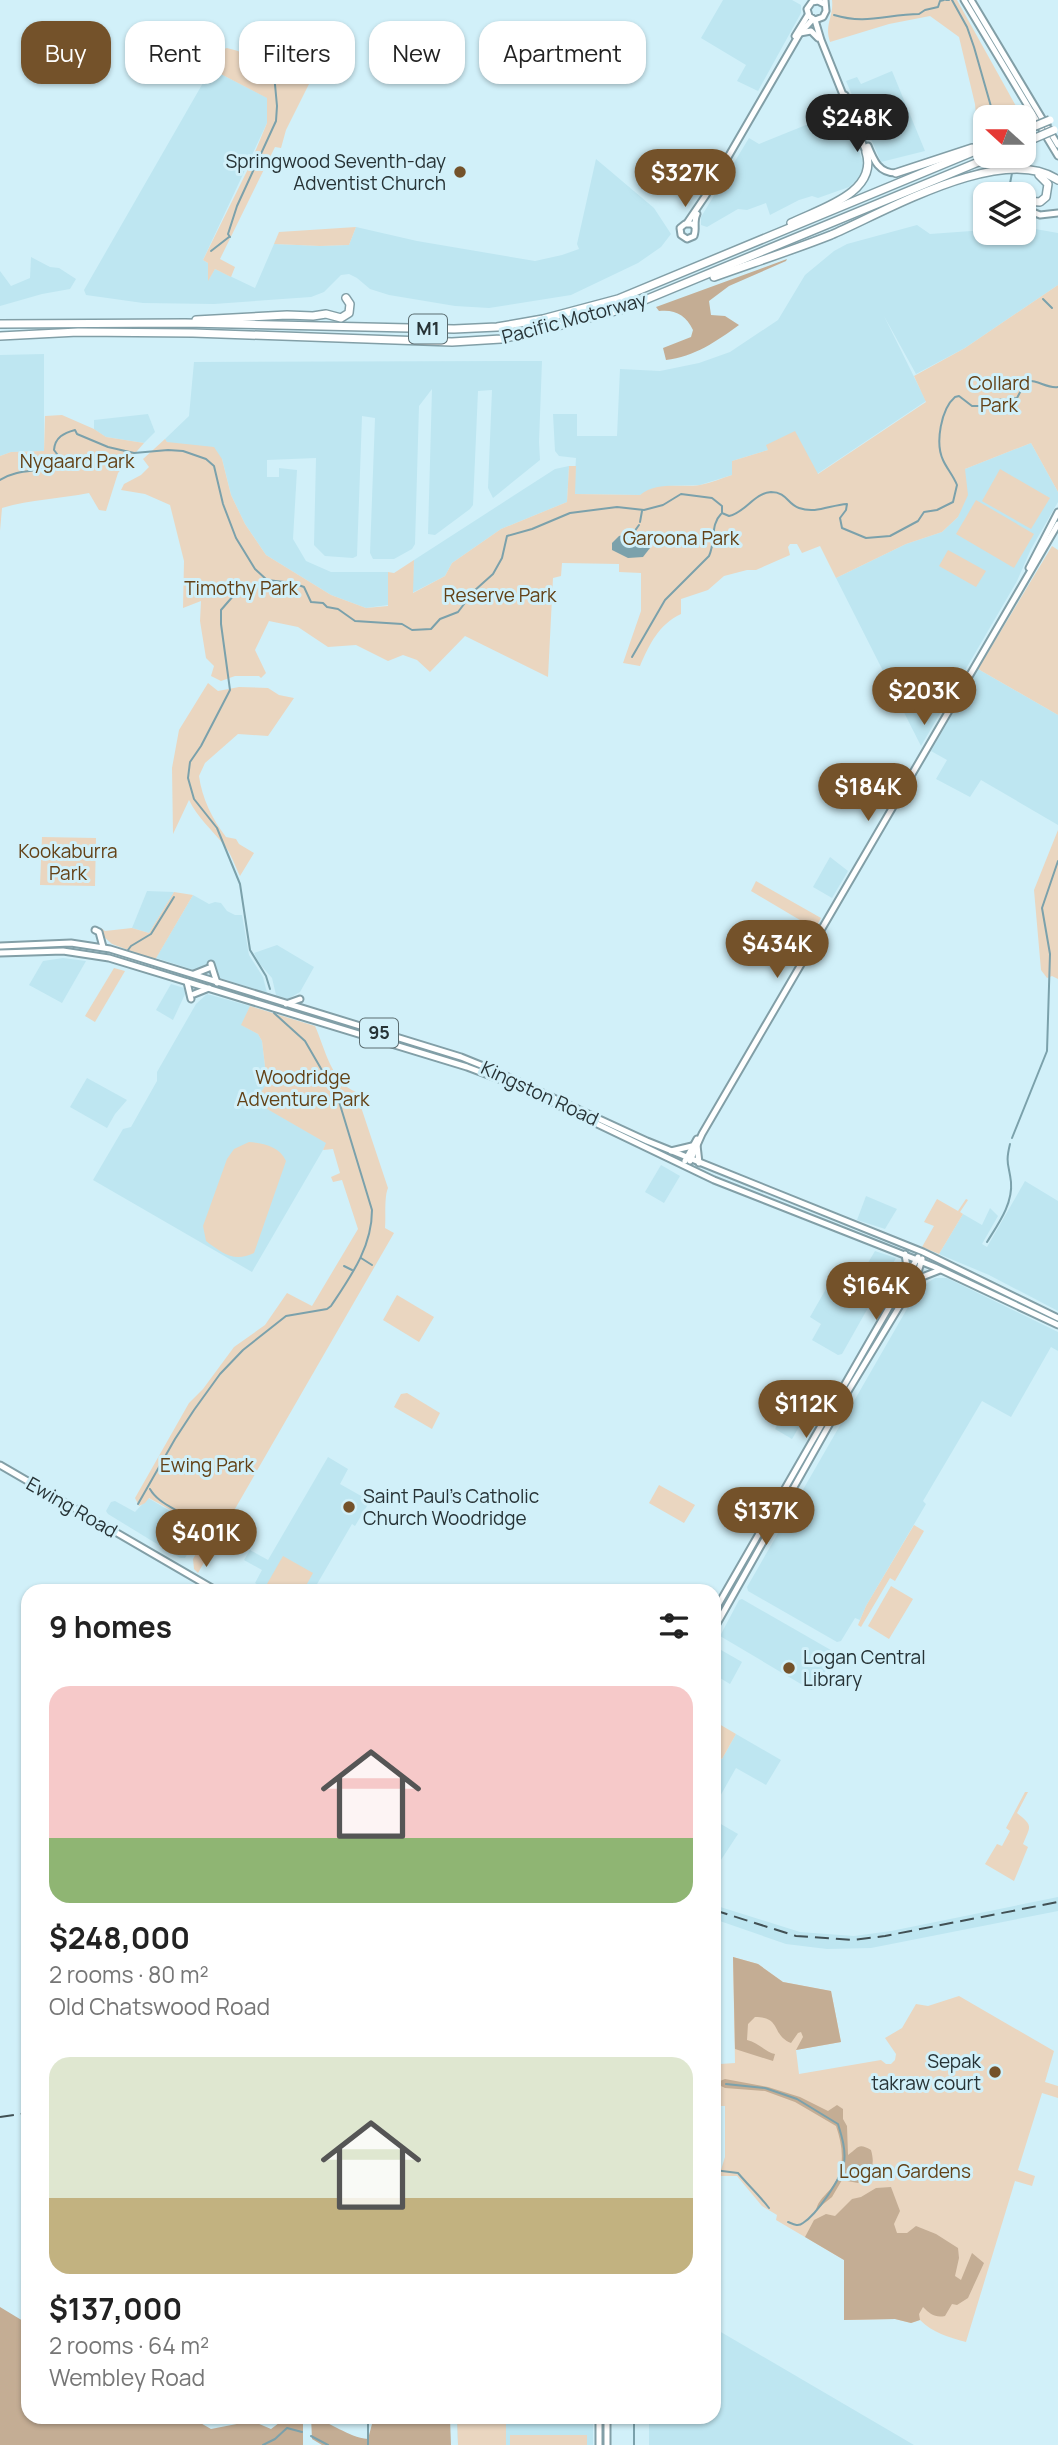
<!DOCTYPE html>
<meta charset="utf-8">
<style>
:root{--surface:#fff;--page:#f6f6f6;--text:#222;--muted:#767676;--accent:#74522a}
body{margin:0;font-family:Manrope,sans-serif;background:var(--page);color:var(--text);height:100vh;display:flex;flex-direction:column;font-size:26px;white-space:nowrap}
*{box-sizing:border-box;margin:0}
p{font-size:23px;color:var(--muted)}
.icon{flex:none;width:38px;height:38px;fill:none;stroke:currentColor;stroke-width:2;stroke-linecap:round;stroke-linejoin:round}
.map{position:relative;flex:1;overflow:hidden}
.details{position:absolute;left:21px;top:1584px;width:700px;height:840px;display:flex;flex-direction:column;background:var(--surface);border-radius:21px;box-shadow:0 2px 5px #0004}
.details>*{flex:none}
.guide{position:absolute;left:21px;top:21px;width:700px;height:63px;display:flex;gap:14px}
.needle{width:46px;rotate:291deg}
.controls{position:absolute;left:973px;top:105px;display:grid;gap:14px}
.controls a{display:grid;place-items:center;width:63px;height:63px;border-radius:14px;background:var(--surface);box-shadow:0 2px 5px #0004;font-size:35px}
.price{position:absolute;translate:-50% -60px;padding:0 16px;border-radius:24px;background:var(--accent);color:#fff;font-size:23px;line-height:46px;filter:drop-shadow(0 2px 4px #0008)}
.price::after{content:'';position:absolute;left:50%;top:42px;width:21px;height:16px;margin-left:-10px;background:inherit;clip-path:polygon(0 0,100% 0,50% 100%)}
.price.active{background:#222;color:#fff}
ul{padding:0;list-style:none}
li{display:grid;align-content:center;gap:14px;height:371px;padding:0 28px}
li span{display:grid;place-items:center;height:217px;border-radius:21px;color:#555}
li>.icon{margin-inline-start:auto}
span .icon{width:126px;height:126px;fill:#fffc;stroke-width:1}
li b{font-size:30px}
h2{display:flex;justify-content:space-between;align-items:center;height:84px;padding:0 28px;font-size:30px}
.chip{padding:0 24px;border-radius:21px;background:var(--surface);box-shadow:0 2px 5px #0004;font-size:24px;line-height:63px}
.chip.active{background:var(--accent);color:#fff}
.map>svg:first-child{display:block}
.built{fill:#bee6f1}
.green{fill:#ead6c0}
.forest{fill:#c4ad94}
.water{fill:#7ba1ab}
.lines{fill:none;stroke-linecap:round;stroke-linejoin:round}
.stream{stroke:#7ba1ab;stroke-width:2}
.major-casing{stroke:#829fa7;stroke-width:9}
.highway-casing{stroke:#829fa7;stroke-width:10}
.major{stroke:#fff;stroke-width:5}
.highway{stroke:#fff;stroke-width:7}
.rail{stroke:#415054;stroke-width:2;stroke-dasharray:14 7;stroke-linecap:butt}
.highway-bridge-casing{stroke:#829fa7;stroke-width:10;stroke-linecap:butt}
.highway-bridge{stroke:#fff;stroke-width:7}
.poi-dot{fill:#74522a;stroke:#d1f0f9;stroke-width:2.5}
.labels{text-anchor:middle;stroke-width:6;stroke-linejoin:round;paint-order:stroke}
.shield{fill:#d1f0f9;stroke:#5a6c70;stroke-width:2}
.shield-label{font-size:18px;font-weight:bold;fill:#273336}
.poi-label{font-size:19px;fill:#273336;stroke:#d1f0f9;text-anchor:end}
.street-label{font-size:19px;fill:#273336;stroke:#d1f0f9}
.park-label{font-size:19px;fill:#634116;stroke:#d1f0f9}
</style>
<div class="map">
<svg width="1058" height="2445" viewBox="0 0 1058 2445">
<rect width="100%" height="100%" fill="#d1f0f9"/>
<!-- built -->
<g class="built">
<path d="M723,0H792L801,5V13L758,91L737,81L746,65L701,38Z"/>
<path d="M211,69L268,98L267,123L203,260L208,263V280L215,269L255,288L274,244L320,246L349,245L356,227L417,241L535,261L562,255L579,249L577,244L596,159L654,208L671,234L661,247L638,263L571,295L489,308L455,306L389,295L370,289L357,278L349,274L341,275L324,292L311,297L214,304L143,303L86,295L84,290Z"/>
<path d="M892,71L925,151L881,162L846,81L857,77L861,84Z"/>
<path d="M843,110L862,159L863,167L860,177L849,187L818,198L812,196L799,200L770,215L766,203L747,210L738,209L707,227L701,225V217L749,138L759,144Z"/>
<path d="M917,225L930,234L985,230V233H1024V227L1058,233V285L965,348L916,374L884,316L926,401L817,474L768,450L732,461V475L700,485L666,486L640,495L574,494L576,458L559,456L555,451L553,414H577V436H617L620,369L660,371L699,363L730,352L778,320L805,275L834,251L847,244Z"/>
<path d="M31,257L50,267L59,268L76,279L70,289L42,294L0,306V271L11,286L30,278Z"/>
<path d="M44,354V451L11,452L0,456V355Z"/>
<path d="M542,361L539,442L540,460L493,498L488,488L492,390L478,391L473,505L470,509L435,535L428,534L432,389L419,406L415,544L412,549L394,559H373L370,553L375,418L362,416L357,556L353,558L325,556L314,545L316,458L267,460V477H279V468L297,470L293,539L306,561L331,572H388V605L366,608L331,595L266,555L245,524L231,495L222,459L167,442L165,439L189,416L194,362Z"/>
<path d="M148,414L155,432L144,443L106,437L94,429V420Z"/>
<path d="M1031,443L1058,492V502L1031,549L1017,581L921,746L836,578L906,544L942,532L958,517L965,469Z"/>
<path d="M569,466L567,502L501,529L452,563L445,576L412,593L414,560L555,469Z"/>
<path d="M978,669L1058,715V825L981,780L970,797L936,779L947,760L931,751Z"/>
<path d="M830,857L848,871L832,898L813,887Z"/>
<path d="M147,891L174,892L149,933L132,928Z"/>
<path d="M193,895L209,904L215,902L221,903L227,911L235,915H242L249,955L263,977L267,993L156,958Z"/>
<path d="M277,945L314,967L300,992L288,999L276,995L272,978L259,963L254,953Z"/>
<path d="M63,958L86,961L62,1003L29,985L43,961Z"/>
<path d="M171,984L184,988L186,992L173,1020L156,1010Z"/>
<path d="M207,994L250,1006L242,1025L258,1034L262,1041L267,1083L256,1102L327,1143L252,1272L93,1180L123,1129L131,1127L157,1081V1072L196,1004Z"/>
<path d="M87,1078L127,1100L115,1114L107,1128L70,1107Z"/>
<path d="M661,1165L680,1176L664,1203L645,1192Z"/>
<path d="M1025,1181L1058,1201V1311L989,1275L939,1254L963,1214L982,1225L990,1208L998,1216L982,1244L987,1247Z"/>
<path d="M866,1196L897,1209L885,1229L857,1220Z"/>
<path d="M875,1251L896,1258L842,1354L838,1355L812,1340L821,1324L810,1317L839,1266L859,1278Z"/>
<path d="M935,1278H947L1058,1332V1351L1051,1347L1011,1417L982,1401L923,1501L926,1504L866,1606L860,1620L855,1618L841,1641L837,1642L748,1591L747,1587L919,1288Z"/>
<path d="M797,1391L814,1401L792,1439L775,1429Z"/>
<path d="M328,1457L348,1469L340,1484L370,1501L355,1526L352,1524L313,1591H268L255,1583L262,1570L244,1560L250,1550L268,1560Z"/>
<path d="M148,1498L189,1522L195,1531L197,1538L185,1558H180L108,1514L106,1511L111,1502L115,1501L135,1512Z"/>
<path d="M742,1599L836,1653L815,1689L811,1690L720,1636L739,1600Z"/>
<path d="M714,1646L742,1662L730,1684L720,1678L714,1687Z"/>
<path d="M736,1734L781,1760L766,1785L736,1768L714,1807V1755L722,1759Z"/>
<path d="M714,1820L738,1834L715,1869L714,1868Z"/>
<path d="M1058,1897V1911L871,1948L827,1949L786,1944L714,1919V1905L800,1932L854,1936L891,1931Z"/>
<path d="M714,2328L914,2445H649V2417H714Z"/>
<path d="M457,2417H593V2445H458Z"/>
</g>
<!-- green -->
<g class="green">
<path d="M832,0H957L1022,117H985V137L983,138L977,125L975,104L959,37L930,16L889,24L830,42C824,24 834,17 832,0Z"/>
<path d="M227,48L238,51L253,61L268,58L310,69L314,74L286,130L281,148L275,147L220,259L235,267L231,277L215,269L208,281V263L203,260L247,171L267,123V98L211,69L221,50Z"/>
<path d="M356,227L349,245L320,246L274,244L279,232Z"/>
<path d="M1058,285V492L1031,443L965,469L968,495L958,517L942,532L906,544L836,578L820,546L802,553L797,544H790L788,547L790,555L756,570H747L724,576L708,590L681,599V614C659,624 649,645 640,666L623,663L641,611V573L619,572V564L562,563L561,576L553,578L548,677L465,636L430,672L417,660L403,655L388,661L356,645L328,647L298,627L269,621L255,650L266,673L261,678L259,676H235L221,681L211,676L214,666L206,658L200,621L201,601L183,608L184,561L170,505L145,494L121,490L124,484L141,475L149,467L143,459L165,439L167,442L214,447L222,459L231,495L245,524L266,555L331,595L366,608L388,606V572L394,573L414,560L413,593L445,576L452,563L501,529L567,502L569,466H576L575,494L640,495C657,481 680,488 700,485C711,483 722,478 732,475V461L768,450L766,445L795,431L818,474L926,402L914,376L965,348Z"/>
<path d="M62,415L94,429L106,437L144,443L118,473L106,511L99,510L89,493C60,499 31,499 2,508L0,531V456L11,452L44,451L45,416Z"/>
<path d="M1000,469L1050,498L1031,529L982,501Z"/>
<path d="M976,500L1034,534L1014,568L956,534Z"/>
<path d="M1052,546L1058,550V715L978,669Z"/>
<path d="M948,550L986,571L976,587L939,566Z"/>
<path d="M208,683L218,691L239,687L268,688L279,695L294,698L268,736L238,734L205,763L199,776C202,798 212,819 226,837L236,839L239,844L254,853L240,876C235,866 231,853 224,845C213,831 197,817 189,800L173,834L172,768L179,730Z"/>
<path d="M1058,830V979L1052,976L1047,978L1041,970L1034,890Z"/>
<path d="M42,837L96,838L95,886L40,885Z"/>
<path d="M756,881L821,918L815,929L751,891Z"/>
<path d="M174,892L193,895L155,960L112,944L102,935L101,928L105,931L132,928L149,933Z"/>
<path d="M114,968L125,971L95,1022L85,1016Z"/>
<path d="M250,1006L315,1026C325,1048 331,1082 356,1092L388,1188C384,1197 386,1217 385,1228L394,1233L198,1573L194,1569L193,1559L202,1543L197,1540C192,1517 167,1509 149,1498L145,1503L139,1506L135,1498L189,1403L203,1389L234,1347L265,1325L287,1293L312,1306L358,1229L342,1180L333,1182L331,1177L340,1173L333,1149L323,1150L326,1143L255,1102L267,1083L262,1041L258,1034L241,1025Z"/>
<path d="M249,1142C264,1143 280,1147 286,1161L254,1253C234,1263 222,1253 206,1241L203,1226L227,1159L234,1149Z"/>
<path d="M937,1199L958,1211L966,1199L968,1200L960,1212L963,1214L939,1254L922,1247L934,1226L924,1222Z"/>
<path d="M397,1295L434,1317L419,1342L383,1320Z"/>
<path d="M407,1393L440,1413L432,1429L394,1407L401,1394Z"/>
<path d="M659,1485L695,1505L684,1523L649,1503Z"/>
<path d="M914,1525L924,1531L895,1581L890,1578L861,1627L858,1625L866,1606Z"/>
<path d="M283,1556L313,1573L303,1591H279L267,1584Z"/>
<path d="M891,1586L913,1599L889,1639L868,1626Z"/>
<path d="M714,1721L736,1734L722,1759L714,1755Z"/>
<path d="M1025,1792H1028L1017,1813C1033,1826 1031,1825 1023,1844L1028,1847L1014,1881L985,1864L997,1844L1002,1846L1010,1831L1006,1828Z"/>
<path d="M733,1957L758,1964L783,1982L831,1991L841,2042L796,2050L799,2074L881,2060L886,2064H891L895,2060L896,2054L885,2038L902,2028L916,2004L928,2006L959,1996L1054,2051L1045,2082L1058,2086V2098L1042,2093L1018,2170L1035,2176L1032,2186L1015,2181L966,2342C948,2337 933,2333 920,2320L911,2323L895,2319L844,2320V2260L776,2220L777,2215L762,2206L737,2176H719L725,2157V2106H714V2073H720V2064L735,2063Z"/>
<path d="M457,2417H506V2445H458Z"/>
<rect x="510" y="2435" width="77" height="10"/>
</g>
<!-- forest -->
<g class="forest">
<path d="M787,259L786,261L729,286L709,301L711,315L725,316L739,325C717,341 694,357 666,360L663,348L691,337L693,330C686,315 675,309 659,311L656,307Z"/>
<path d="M733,1957L758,1964L783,1982L831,1991L841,2042L796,2050L803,2037L801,2032L798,2033L791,2043C771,2035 782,2017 755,2017L748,2024L747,2040C759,2043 767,2053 775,2054L773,2061L735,2049Z"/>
<path d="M725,2079L768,2087L800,2097L828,2111L837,2105L843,2109V2119L847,2126L848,2155C858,2148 858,2142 871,2150C876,2168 870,2172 858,2183L842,2180L832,2197L816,2210C818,2200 826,2195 832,2187C846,2168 843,2146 836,2126L795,2102L765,2091L725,2088L721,2086L720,2081Z"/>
<path d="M891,2187L900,2211L894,2224L897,2233H907L916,2226L936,2234L958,2248L959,2258L955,2276L961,2280L972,2253L984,2263L968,2298L957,2305L952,2304L945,2316C935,2318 930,2314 923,2307L919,2314L920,2320L911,2323L895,2319L844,2320V2260L805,2237L814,2220L826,2214L835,2216L852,2199L861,2197L876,2188Z"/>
<path d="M0,2307L28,2324V2417H190L211,2429L252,2421L271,2429L283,2420V2417H303V2445H0Z"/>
<path d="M311,2417C332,2422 347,2437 368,2439L372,2424H424L450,2418L451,2445H322L312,2439Z"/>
</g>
<!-- water -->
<path class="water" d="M634,532L645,538L650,548L643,557L628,558L612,550V543L619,536Z"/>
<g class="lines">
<!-- stream -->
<g class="stream">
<path d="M946,0H949"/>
<path d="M952,0L967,27L974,47L994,117"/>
<path d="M834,15C866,25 888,14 919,14L925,10L938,7L940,1L944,0"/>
<path d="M1010,159L1012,166"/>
<path d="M1008,194L1012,173"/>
<path d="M230,237L228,234L237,206L276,121L277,106L273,63"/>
<path d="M211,251L229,237"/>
<path d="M1043,299L1052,308"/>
<path d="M0,480C18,468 40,473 58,465L60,458L54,450C55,437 64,433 75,430L77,434L108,447L134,453L168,450L183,451L206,459L214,466L223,504L236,538L255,569L267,580L293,583L304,587L311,602L323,603L327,607L338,609L355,621L402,624L412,630L431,629L440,619L458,612L474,591L493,574L502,558L507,536L532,529L570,513L617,507L644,510L663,505L681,494L712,498L722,506V513L729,516C745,513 754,493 771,492C787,492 787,504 799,508C816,514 830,505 847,504L846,510L840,518L842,528L866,538L890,536L918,521L924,512L937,510L953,502L957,485C953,475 947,469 943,460C935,443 941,409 955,397L959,396L972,406H981L987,401L1017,398L1026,381C1037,379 1047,389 1058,387"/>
<path d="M640,522L642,511"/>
<path d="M634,532L639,525"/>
<path d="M265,581L234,595L221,610V624L230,690L201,746L190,762L188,778L194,799L217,828L240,884L250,950L266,976L270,989"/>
<path d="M632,657L665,600L709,556C716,541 710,525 721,514"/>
<path d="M128,950L131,946L151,934L174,897"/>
<path d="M1012,1138L1047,1051L1050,954L1042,908L1058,861"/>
<path d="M987,1242C998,1224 1013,1204 1011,1182C1009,1164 1005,1164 1010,1144"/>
<path d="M361,1258L372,1265"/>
<path d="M344,1266L352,1270"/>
<path d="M150,1489C161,1509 193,1511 198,1534"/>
<path d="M138,1504L175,1439L194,1410L220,1374L243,1350L286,1316L327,1309L331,1306C351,1276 372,1247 372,1210L338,1098L305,1041L274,1013"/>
<path d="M204,1590V1591"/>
<path d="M726,2084L765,2088L797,2099L838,2124C842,2137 846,2150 844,2163C841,2179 817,2214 803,2223C798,2227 793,2224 788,2222"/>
<path d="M714,2170L738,2173C748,2185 759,2195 769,2208"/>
<path d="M368,2417V2445"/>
<path d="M634,2417V2445"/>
<path d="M311,2436L328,2445"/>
<path d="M263,2445L275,2439L287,2428L302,2432"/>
</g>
<defs>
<g id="major">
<path d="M964,0L1058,156"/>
<path d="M971,0L1058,145"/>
<path d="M824,4L818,1L812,2L807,9L809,16L815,20L823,17L826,11L825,0"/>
<path d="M815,20L821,40L866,152"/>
<path d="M800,33L811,31L818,38"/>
<path d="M795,36L808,15"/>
<path d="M845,95L860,127"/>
<path d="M868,146C874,161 879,173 896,173"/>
<path d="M1025,209L1040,215L1058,213"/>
<path d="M687,223L706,195L800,33L813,19"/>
<path d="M695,227L692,224H685L680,228L681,235L687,239L694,236C697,228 693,222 697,214"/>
<path d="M1029,568L1058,512"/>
<path d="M95,930L99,932L103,947"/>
<path d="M0,946L71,943L110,949L461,1057L493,1070L647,1141L923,1252L1058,1318"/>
<path d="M0,953L63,951L109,958L467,1067L520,1087L714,1180L935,1267L1058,1325"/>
<path d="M211,964L217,983"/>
<path d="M194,974L209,968"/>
<path d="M187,982L191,999"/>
<path d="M194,994L209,988"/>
<path d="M286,1004L300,999"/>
<path d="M697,1145L699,1163"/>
<path d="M671,1151L692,1146"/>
<path d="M685,1161L697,1139"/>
<path d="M690,1161L702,1134L1058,524"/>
<path d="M905,1254L908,1274"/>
<path d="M917,1279L940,1270"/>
<path d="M0,1465L217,1591"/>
<path d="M714,1612L918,1257"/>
<path d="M714,1629L847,1393L916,1279L922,1259"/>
<path d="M599,2417V2445"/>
<path d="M607,2417V2445"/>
</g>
<g id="highway">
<path d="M1024,143L1033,139"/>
<path d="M896,173L972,148"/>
<path d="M1024,201L1040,202L1046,197L1048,184L1039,175"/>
<path d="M791,223C819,209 879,193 866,152"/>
<path d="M714,277C753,263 793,250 831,235C885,212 1003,142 1058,180"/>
<path d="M196,320L287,315L313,316L326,314L341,318L349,313L350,304L346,298"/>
<path d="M0,324L185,323L454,329L497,327L543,319L618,299L985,147"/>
<path d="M0,336L78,332L193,333L452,342L501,339L546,329L623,309L993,156"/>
</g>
</defs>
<!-- major casing -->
<use href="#major" class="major-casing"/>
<!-- highway casing -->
<use href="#highway" class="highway-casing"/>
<!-- major -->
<use href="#major" class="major"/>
<!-- highway -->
<use href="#highway" class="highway"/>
<!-- rail -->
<g class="rail">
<path d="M714,1910L796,1936L852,1940L885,1936L1058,1902"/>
<path d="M0,2117L28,2113"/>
</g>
<defs>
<g id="highway-bridge">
<path d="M1028,129L1050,120"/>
<path d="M1033,139L1054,130"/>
</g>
</defs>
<!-- highway-bridge casing -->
<use href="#highway-bridge" class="highway-bridge-casing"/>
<!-- highway-bridge -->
<use href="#highway-bridge" class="highway-bridge"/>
</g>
<!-- markers -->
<g class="poi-dot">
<circle cx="460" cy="172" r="7"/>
<circle cx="349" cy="1507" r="7"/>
<circle cx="789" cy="1668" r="7"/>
<circle cx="995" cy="2072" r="7"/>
</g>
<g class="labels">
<!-- shield labels -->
<g class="shield">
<rect x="409" y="314.5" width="38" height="29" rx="5"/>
<rect x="360" y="1018.5" width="38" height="29" rx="5"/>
</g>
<g class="shield-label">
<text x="428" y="335">M1</text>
<text x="379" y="1039">95</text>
</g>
<!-- poi labels -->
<g class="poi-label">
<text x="446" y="168">Springwood Seventh-day<tspan x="446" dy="22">Adventist Church</tspan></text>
<text x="363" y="1503" text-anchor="start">Saint Paul's Catholic<tspan x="363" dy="22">Church Woodridge</tspan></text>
<text x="803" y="1664" text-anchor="start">Logan Central<tspan x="803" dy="22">Library</tspan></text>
<text x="981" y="2068">Sepak<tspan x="981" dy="22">takraw court</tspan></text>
</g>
<!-- street labels -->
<g class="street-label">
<text transform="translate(574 318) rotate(-15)" y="7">Pacific Motorway</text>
<text transform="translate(540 1093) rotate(25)" y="7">Kingston Road</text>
<text transform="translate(72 1507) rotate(30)" y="7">Ewing Road</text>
</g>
<!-- park labels -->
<g class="park-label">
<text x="999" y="390">Collard<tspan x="999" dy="22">Park</tspan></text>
<text x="77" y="468">Nygaard Park</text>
<text x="681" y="545">Garoona Park</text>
<text x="241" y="595">Timothy Park</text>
<text x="500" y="602">Reserve Park</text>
<text x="68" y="858">Kookaburra<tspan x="68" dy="22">Park</tspan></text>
<text x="303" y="1084">Woodridge<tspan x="303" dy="22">Adventure Park</tspan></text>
<text x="207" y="1472">Ewing Park</text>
<text x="905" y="2178">Logan Gardens</text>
</g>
</g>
</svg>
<div class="controls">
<a><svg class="needle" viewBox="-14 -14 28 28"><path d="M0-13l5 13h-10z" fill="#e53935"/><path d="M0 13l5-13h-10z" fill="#767676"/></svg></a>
<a><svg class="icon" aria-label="layers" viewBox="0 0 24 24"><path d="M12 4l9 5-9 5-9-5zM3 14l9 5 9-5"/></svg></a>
</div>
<b class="price active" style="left:857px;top:154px">$248K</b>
<b class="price" style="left:685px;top:209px">$327K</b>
<b class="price" style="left:924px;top:727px">$203K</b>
<b class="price" style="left:868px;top:823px">$184K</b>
<b class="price" style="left:777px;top:980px">$434K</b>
<b class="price" style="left:876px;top:1322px">$164K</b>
<b class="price" style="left:806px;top:1440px">$112K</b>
<b class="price" style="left:766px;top:1547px">$137K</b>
<b class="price" style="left:206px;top:1569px">$401K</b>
<div class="guide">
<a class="chip active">Buy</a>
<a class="chip">Rent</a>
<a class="chip">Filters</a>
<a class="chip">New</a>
<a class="chip">Apartment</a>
</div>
<section class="details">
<h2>9 homes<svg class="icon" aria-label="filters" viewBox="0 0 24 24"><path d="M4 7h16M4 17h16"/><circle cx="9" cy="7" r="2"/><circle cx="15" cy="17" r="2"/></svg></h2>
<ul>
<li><span style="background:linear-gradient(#f6c9c9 70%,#8fb573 0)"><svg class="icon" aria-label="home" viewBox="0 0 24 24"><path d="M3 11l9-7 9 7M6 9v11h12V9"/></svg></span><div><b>$248,000</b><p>2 rooms · 80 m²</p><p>Old Chatswood Road</p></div></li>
<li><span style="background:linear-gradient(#dfe7d0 65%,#c2b280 0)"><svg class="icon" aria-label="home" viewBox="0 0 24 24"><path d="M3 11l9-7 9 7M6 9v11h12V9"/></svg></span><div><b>$137,000</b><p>2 rooms · 64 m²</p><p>Wembley Road</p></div></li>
</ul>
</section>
</div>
